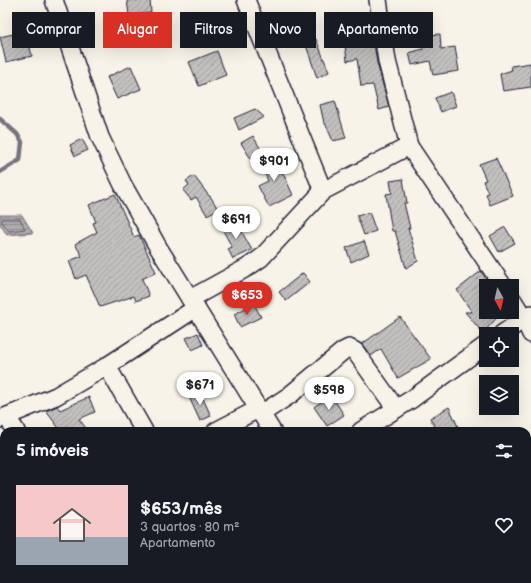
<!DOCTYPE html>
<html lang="pt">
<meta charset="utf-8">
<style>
:root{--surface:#171b24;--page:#242831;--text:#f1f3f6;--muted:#9ea1a6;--line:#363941;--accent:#d93025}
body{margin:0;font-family:"Balsamiq Sans",sans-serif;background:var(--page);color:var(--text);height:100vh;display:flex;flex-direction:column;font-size:15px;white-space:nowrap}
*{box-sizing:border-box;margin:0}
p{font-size:13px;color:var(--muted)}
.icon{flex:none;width:22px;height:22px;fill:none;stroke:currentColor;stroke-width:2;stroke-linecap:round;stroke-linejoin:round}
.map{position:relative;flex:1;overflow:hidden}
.panel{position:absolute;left:0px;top:427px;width:531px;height:156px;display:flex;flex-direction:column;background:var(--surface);border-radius:12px 12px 0 0;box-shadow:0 4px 16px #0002}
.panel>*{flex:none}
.guide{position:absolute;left:12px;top:12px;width:507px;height:36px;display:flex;gap:8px}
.needle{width:26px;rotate:172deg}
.fabs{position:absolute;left:479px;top:279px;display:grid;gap:8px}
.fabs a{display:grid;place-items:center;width:40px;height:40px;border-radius:0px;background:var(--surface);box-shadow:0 4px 16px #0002;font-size:20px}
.price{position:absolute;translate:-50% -34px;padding:0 9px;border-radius:14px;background:#fff;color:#222;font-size:13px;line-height:26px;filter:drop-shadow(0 1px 2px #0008)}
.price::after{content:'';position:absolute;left:50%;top:24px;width:12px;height:9px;margin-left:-6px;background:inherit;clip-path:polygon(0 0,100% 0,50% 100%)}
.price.on{background:var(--accent);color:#fff}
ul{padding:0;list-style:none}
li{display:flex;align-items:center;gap:12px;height:100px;padding:0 16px}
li+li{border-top:1px solid var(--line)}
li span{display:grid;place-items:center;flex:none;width:112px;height:80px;border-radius:0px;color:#555}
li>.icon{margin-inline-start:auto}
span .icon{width:48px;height:48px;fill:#fffc;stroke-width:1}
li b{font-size:17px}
h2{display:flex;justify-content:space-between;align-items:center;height:48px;padding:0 16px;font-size:17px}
.tag{padding:0 14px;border-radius:0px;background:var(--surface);box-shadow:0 4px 16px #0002;font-size:14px;line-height:36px}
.tag.on{background:var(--accent);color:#fff}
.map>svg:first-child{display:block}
.water{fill:url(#water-rules);stroke:#76747f}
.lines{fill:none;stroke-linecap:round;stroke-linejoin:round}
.shore{stroke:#5a5969;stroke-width:1}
.stream{stroke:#76747f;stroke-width:4.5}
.building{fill:url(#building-hatch);stroke:#22223b}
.street-casing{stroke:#22223b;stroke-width:20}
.street{stroke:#f7f3e8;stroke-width:17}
</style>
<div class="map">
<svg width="531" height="583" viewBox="0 0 531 583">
<defs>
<pattern id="water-rules" width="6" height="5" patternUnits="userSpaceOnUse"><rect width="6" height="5" fill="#aeabad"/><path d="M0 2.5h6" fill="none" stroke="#8d8b8e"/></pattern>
<pattern id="building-hatch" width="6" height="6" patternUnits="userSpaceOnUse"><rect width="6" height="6" fill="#c2bfbd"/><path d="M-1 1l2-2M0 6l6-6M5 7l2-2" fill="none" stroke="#a6a4a3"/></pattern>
</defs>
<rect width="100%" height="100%" fill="#f7f3e8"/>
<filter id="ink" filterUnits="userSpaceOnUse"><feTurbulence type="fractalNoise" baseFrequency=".025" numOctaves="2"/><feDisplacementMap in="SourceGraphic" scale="8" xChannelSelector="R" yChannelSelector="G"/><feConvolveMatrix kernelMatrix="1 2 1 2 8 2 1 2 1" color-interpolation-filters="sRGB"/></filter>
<g filter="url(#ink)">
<!-- water -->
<path class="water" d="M0,215H22L33,233L7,235L0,224Z"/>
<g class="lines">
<!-- shore -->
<path class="shore" d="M3,219H20L25,229L9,231L2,222Z"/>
<!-- stream -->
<path class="stream" d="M0,119L17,134L22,142L20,160L0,172"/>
</g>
<!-- building -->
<g class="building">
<path d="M127,0H150L151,13L129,15Z"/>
<path d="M370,17L377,63L389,107L379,110L373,85L361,86L357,59L347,61L342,21Z"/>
<path d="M26,31L32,56L6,62L0,37Z"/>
<path d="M440,34L441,49L455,47L459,71L433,75L430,61L412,65L409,53L423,49L420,36Z"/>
<path d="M316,39L329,72L317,78L305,42Z"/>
<path d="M217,51L226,75L199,86L189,62Z"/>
<path d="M531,63V87L503,91L500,74L512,70L511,66Z"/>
<path d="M131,66L141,89L117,99L107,77Z"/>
<path d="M451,92L456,106L441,112L435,98Z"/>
<path d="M335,101L346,138L333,141L325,123H324L320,105Z"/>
<path d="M255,109L264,117L239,130L234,118Z"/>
<path d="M253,136L263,153L251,159L241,143Z"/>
<path d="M82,139L88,150L75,156L70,145Z"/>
<path d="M278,155L283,168L281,169L293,195L269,207L258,186L268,181L260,162Z"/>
<path d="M496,158L513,196L490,205L486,194L488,193L483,181L486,180L479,164Z"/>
<path d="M194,176L209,196H210L218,209L207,215L196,197L191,200L183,190L189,185L186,181Z"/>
<path d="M403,179L407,203H404L410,228H408L418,261L406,268L395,231H392L386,194L392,193L390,181Z"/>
<path d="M115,194L134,237L139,235L156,272L142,279L149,296L136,301L134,296L100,307L86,275L76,279L69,261L82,256L75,244L97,232L93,223L96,222L89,205Z"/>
<path d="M369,212L376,231L364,235L357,216Z"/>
<path d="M235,220L252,250L233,259L228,249L232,247L221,227Z"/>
<path d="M505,227L515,243L499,252L490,236Z"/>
<path d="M364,241L369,254L351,262L346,248Z"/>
<path d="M481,271L491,286H486V312H502L483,333L465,312H472L457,290Z"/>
<path d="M303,273L310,282L286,301L279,292Z"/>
<path d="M254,304L261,317L240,327L234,314Z"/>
<path d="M400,317L431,359L398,378L381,349L371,356L362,344Z"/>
<path d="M198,333L203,345L192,350L186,338Z"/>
<path d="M200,392L211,416L200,421L189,397Z"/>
<path d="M331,395L344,415L327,426L314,407Z"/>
<path d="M89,397L95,412L79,419L88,431H61L46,411L57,406L60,410Z"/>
<path d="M449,407L460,431H437L430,418Z"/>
</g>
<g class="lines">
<defs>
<g id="street">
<path d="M54,0L100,137L123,185L158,247L272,431"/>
<path d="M246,0L323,191"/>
<path d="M378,0L387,61L409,146L503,286"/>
<path d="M190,299L248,267L261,258L323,191L409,146"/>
<path d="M512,299L524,318L531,334"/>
<path d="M502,334L531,314"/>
<path d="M107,366L144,431"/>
<path d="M261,414L290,395L343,351L349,348L355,351L396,409"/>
<path d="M7,417L16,431"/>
<path d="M0,419L56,396L107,366L196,308"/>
<path d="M216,431L258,409"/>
<path d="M361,431L412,399L486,345"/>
<path d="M527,528L531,527"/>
<path d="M147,579L149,583"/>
<path d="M373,579L375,583"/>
<path d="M111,583L118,579"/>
<path d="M388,583L398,579"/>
</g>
</defs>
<!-- street casing -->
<use href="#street" class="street-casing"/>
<!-- street -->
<use href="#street" class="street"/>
</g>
</g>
</svg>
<div class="fabs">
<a><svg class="needle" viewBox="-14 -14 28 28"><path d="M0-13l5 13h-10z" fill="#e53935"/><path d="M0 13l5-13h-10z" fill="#9ea1a6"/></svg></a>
<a><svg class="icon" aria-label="locate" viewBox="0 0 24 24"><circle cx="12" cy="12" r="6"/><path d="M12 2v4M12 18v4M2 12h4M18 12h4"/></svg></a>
<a><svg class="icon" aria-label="layers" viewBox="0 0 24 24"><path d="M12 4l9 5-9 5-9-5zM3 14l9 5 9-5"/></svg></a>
</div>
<b class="price" style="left:274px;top:182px">$901</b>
<b class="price" style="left:236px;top:240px">$691</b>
<b class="price on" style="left:247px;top:316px">$653</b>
<b class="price" style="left:200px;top:406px">$671</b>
<b class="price" style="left:329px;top:411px">$598</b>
<div class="guide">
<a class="tag">Comprar</a>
<a class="tag on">Alugar</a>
<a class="tag">Filtros</a>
<a class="tag">Novo</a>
<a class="tag">Apartamento</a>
</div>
<section class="panel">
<h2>5 imóveis<svg class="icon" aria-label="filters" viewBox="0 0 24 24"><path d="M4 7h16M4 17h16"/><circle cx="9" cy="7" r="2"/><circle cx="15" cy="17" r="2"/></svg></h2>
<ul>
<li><span style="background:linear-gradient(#f6c9c9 65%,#9aa5b1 0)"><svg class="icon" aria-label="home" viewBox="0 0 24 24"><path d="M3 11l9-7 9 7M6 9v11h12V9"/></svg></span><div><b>$653/mês</b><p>3 quartos · 80 m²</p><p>Apartamento</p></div><svg class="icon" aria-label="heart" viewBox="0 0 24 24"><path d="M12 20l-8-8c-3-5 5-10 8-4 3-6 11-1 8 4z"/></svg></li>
</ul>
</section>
</div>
